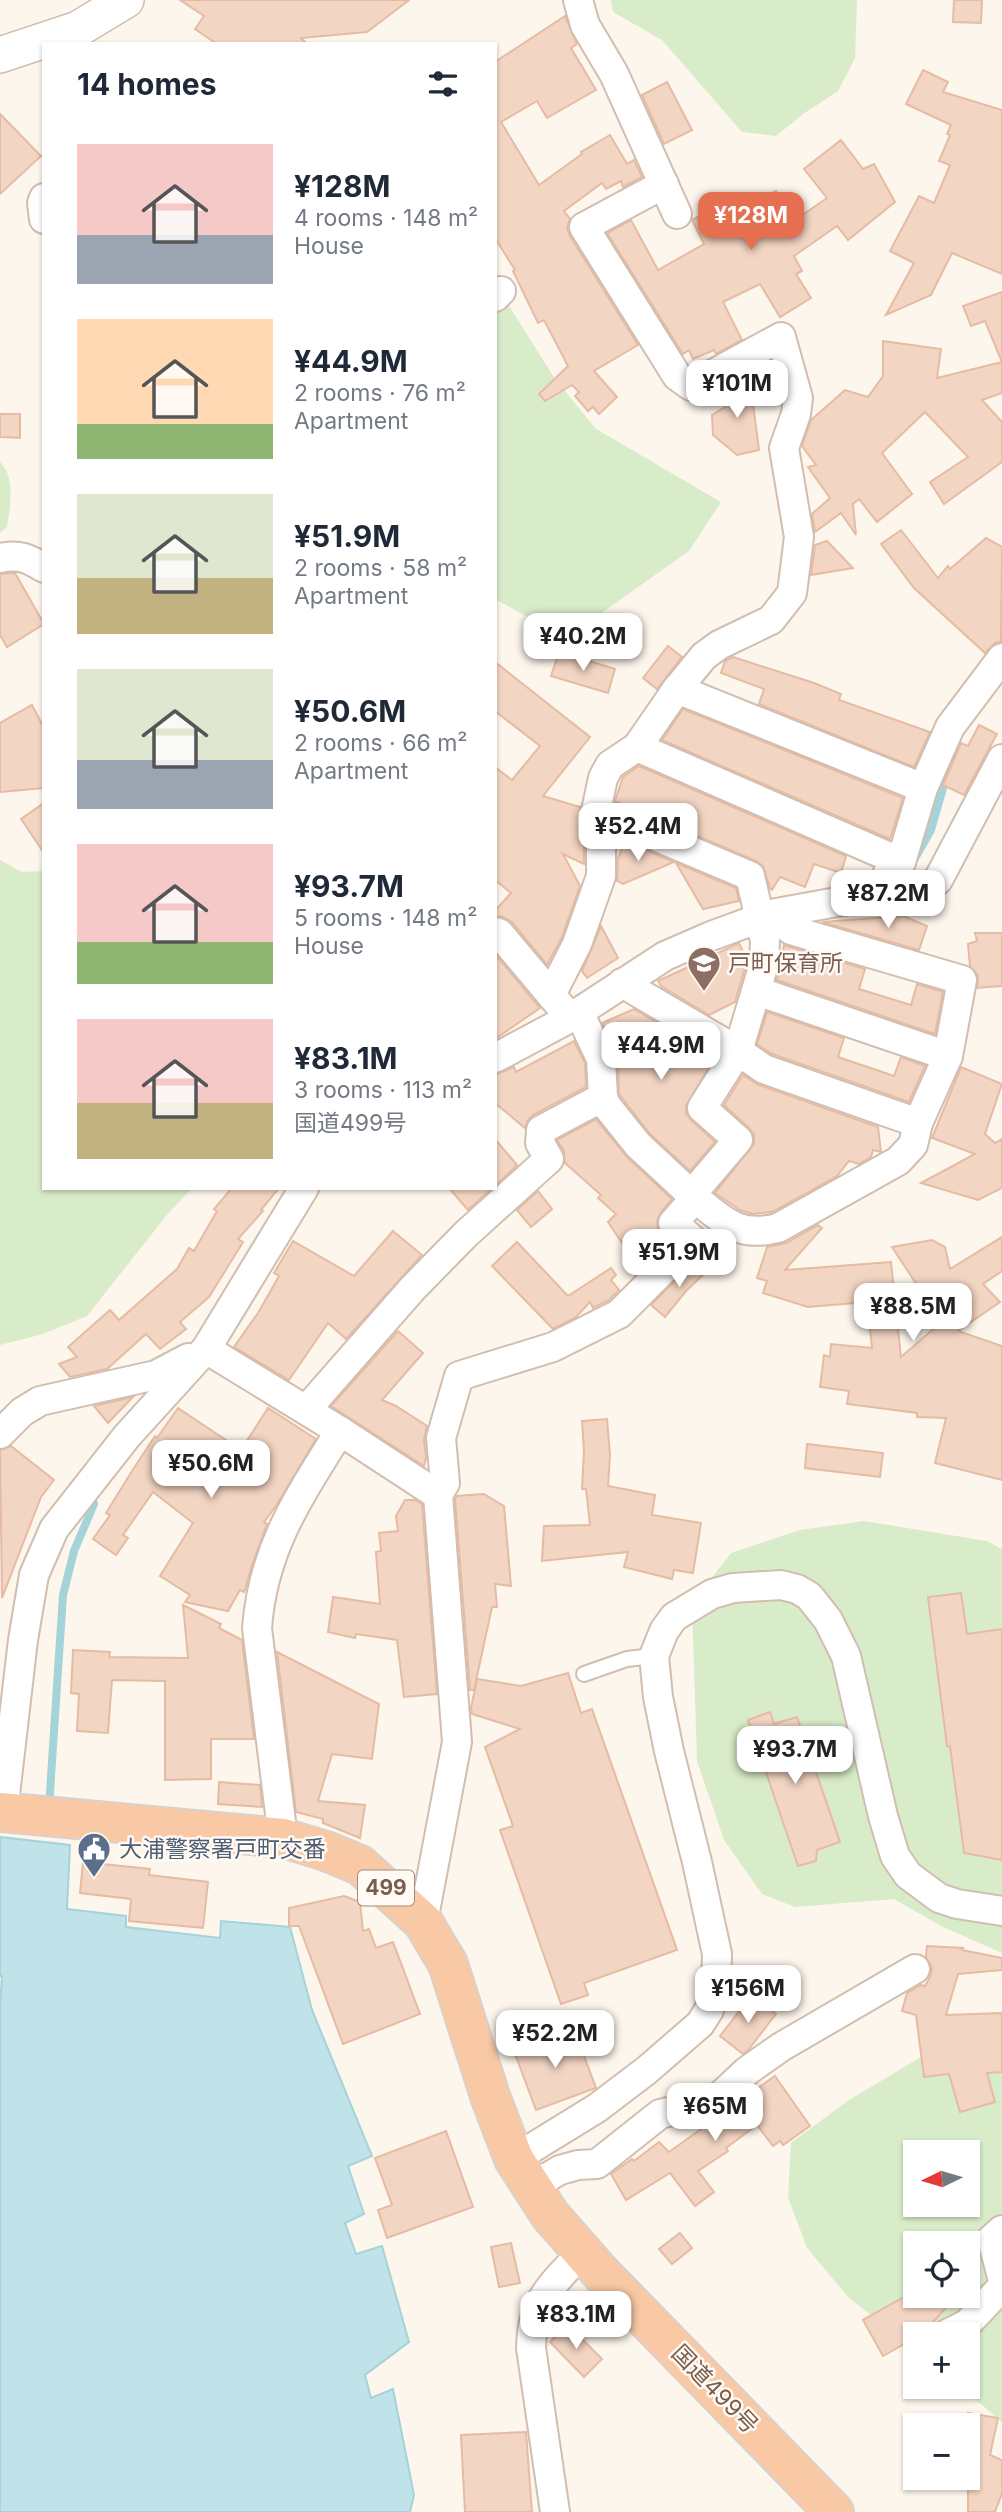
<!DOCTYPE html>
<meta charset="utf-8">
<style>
:root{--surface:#fff;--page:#f6f6f7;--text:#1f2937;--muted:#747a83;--accent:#e76f51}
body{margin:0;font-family:Inter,"Noto Sans JP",sans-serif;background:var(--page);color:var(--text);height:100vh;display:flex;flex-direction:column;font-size:26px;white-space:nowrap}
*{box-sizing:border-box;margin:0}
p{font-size:23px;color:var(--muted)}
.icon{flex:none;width:38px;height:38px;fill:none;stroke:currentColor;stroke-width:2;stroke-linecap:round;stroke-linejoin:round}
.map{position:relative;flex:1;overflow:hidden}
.details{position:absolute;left:42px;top:42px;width:455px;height:1148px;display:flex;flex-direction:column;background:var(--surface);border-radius:0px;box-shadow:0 2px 5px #0004}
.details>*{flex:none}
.needle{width:46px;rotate:265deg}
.tools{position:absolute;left:903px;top:2140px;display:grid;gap:14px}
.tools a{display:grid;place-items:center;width:77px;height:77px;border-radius:0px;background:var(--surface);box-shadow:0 2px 5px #0004;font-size:35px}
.price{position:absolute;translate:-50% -60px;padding:0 16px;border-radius:14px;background:#fff;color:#222;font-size:23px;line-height:46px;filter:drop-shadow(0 2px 4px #0008)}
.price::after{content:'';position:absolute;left:50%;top:42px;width:21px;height:16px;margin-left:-10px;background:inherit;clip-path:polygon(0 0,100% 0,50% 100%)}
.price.selected{background:var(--accent);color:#fff}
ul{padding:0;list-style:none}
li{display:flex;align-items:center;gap:21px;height:175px;padding:0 35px}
li span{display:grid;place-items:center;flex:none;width:196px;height:140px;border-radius:0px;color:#555}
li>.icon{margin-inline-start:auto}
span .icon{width:84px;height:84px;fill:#fffc;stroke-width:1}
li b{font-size:30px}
h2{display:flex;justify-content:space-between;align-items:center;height:84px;padding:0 35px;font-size:30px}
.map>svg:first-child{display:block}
.green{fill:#d8ecc9;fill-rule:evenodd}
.water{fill:#bfe3e8;stroke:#a5d3da;stroke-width:2}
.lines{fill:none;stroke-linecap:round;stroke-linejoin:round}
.stream{stroke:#a5d3da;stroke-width:8}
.building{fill:#f3d5c3;stroke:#e6bba3;stroke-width:2}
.service-casing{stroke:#d1beb0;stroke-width:18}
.minor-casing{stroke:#d1beb0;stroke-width:32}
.tertiary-casing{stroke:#d1beb0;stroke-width:38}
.trunk-casing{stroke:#dad1cd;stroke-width:42}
.service{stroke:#fff;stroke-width:14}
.minor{stroke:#fff;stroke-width:28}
.tertiary{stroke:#fff;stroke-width:35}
.trunk{stroke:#f9c8a4;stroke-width:38}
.labels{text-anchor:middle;stroke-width:5;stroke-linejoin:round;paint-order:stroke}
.shield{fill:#fffaf3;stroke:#a28b7f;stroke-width:2}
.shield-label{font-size:21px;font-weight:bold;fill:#7a5c4d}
.education-label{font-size:23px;fill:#785e54;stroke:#fffaf3;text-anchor:start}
.service-label{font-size:23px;fill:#4e5e75;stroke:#fffaf3;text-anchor:start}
.street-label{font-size:23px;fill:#7a5c4d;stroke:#fffaf3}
</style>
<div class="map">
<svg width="1002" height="2512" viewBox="0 0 1002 2512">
<rect width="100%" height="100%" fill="#fdf6ec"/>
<!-- green -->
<g class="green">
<path d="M611,0H857L855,58L838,91L803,114L776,136L742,132L662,40L613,12Z"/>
<path d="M506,301L555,379L596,429L721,502L689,551L566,638L495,599V316Z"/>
<path d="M0,462C16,478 10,507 7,527L0,533Z"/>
<path d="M0,860L22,872L44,871V1188H192L166,1216L87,1316L43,1334L0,1345Z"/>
<path d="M864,1521L987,1541L1002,1549V1953L941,1926L894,1899L795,1907L762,1894L724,1840L697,1761L692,1603L731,1553L800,1530Z"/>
<path d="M1002,2022V2422L961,2387H968V2334H915V2349L849,2298L807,2248L788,2197L791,2143L849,2100L936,2048ZM915,2152H968V2205H915ZM915,2244H968V2296H915Z"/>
</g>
<!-- water -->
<path class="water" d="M0,1837L70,1845L67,1909L126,1916V1927L220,1938L221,1921L290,1927L312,2010L372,2156L348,2166L364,2214L345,2223L356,2254L382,2246L409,2342L365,2375L371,2398L393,2389L414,2495L410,2512H0V2005L2,1976H0Z"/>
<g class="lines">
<!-- stream -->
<g class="stream">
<path d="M914,860L931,830L954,750"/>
<path d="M49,1807L63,1595L74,1551L94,1504"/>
</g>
</g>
<!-- building -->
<g class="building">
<path d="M180,0H409L367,32L301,38L307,44H217L195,29L204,16Z"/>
<path d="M954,0H982L981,23L953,22Z"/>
<path d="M565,16L577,44L571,48L596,90L547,118L537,101L501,122L539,185L582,154L581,152L610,135L627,164L634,160L642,177L623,187L621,181L606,189L602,183L564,211L570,219L567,228L570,236L638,345L594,371L617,397L599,414L593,407L588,411L575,396L579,392L572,385L545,401L539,394L568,366L544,320L538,323L513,271L515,270L495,238V62Z"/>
<path d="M923,70L948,82L943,92L1002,110V274L952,253L931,295L886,315L914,263L890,251L919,196L934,203L950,165L939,161L950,135L947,134L951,125L906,104Z"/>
<path d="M667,82L692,130L664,144L642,95Z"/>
<path d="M0,114L41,156L0,194Z"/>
<path d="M841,140L863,169L874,164L895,202L848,240L837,226L794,256L802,271L796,274L811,298L780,317L760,284L723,302L742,340L716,354L714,350L693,359L689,350L683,354L607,233L631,220L658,270L704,244L692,220L730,201L735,211L776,191L792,222L827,198L804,169Z"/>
<path d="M1002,292V362L985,321L971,326L963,306Z"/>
<path d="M883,341L941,349L937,378L1002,362V393L982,400L1002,422V462L944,504L930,482L968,457L925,412L882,453L912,494L877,522L859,499L853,504L856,535L841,513L815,532L812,514L830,498L808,467L816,465L802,446L811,420L845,390L868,397L883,376Z"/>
<path d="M749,373L759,450L737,455L713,435L712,415L725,407L723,393L739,390L734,382Z"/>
<path d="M0,414H20V438L0,437Z"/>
<path d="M901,530L938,578L948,566L950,569L986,538L1002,547L1001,642L995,643L985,653L914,588L881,544Z"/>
<path d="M827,541L853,568L811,575L815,545Z"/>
<path d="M15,573L44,624L7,647L0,635V574Z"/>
<path d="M668,646L682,657L657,689L643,678Z"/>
<path d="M559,652L615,669L608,693L551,676Z"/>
<path d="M733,657L814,683L841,694L839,700L930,732L914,767L759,704L764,689L721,673L725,661Z"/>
<path d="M495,662L590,737L543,796L580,807L584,842V864L563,854L580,886L562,937L547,965L512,922L503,917L495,916V911L511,893L495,880V767L512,780L540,746L495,711Z"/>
<path d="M32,705L44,728V788L0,792V723Z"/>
<path d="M683,709L903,798L890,839L662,740Z"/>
<path d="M979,725L997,734L964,795L943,785L961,743L968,746Z"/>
<path d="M639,766L846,856L841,873L814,864L805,887L780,877L772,890L770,888L763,866L756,861L615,801L623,777Z"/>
<path d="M44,803V853L21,819Z"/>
<path d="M625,841L674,862L623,884L617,881L618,858Z"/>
<path d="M676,863L736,888L739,901L703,909Z"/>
<path d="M903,916L927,926L919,950L822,922Z"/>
<path d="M601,926L618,958L587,978L582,971Z"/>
<path d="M975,933H1002V986L977,988L978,976L970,966L968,944L977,941Z"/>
<path d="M739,943L747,961L735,1002L709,1015L661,986L658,981Z"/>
<path d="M784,945L865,969L859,989L911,1005L917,984L943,992L935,1034L777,980Z"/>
<path d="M495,954L540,1008L495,1039Z"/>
<path d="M634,1009L715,1057L686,1106V1113L691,1120L715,1142L690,1171L650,1134L619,1094L618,1058L602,1023Z"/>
<path d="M767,1012L844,1038L838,1057L894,1076L901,1057L925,1066L909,1102L772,1054L757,1044Z"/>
<path d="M574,1041L585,1063L586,1087L533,1115L528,1120L525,1128L495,1103V1075L514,1067L516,1072Z"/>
<path d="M961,1067L1002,1084L985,1134L995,1143L1002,1139V1188L978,1200L921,1183L975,1154L932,1138Z"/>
<path d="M743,1075L759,1085L878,1127L881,1152L873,1150L871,1157L859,1164L849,1161L837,1176L772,1212L753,1214L740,1210L715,1193L754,1144V1135L749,1128L724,1105Z"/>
<path d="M596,1119L627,1157L672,1199L661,1212L657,1221L658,1229L668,1241L640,1270L608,1222L616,1214L598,1198L601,1195L565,1163L564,1151L557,1140Z"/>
<path d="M495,1139L517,1165L496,1185L495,1184Z"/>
<path d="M232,1188H279L261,1210L263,1211L238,1239L243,1242L209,1297L180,1322L186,1329L160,1349L146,1334L107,1369L70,1377L59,1364L77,1357L68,1347L110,1310L119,1320L177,1269L189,1248L194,1251L217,1211L214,1209Z"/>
<path d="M449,1188H492L468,1210Z"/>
<path d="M538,1191L552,1209L531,1227L517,1210Z"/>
<path d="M818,1225L822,1228L785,1270L891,1262L901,1357L939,1324L944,1326L892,1247L932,1240L945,1247L950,1269L1002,1237V1271L983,1284L1000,1302L958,1331L1002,1346V1480L935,1463L946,1418L917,1417V1413L847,1404L849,1391L820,1387L824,1355L830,1357L831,1344L872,1348L867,1302L808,1307L763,1293L767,1281L757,1278L767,1247L786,1243Z"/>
<path d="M393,1231L422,1255L346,1339L328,1323L289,1380L234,1347L258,1313L279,1276L274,1273L293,1241L354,1276Z"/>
<path d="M517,1242L568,1296L611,1268L616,1275L611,1280L619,1290L609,1300L593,1308L590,1302L575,1318L553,1329L492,1266Z"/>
<path d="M704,1252L697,1263L706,1272L686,1291L665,1317L651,1305Z"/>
<path d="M398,1331L423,1353L382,1400L396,1406L427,1426L424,1439L426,1458L424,1466L331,1406Z"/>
<path d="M133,1397L108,1423L94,1406Z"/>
<path d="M178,1408L241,1450L268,1408L316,1439L276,1506L264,1522L267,1524L251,1568L246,1587L244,1592L240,1590L228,1611L185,1602L190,1595L160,1576L193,1523L153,1492L123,1535L128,1538L116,1555L93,1539L110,1515L106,1513L132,1471L155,1436L157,1438Z"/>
<path d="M607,1419L610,1455L608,1486L655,1495L652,1515L701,1523L693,1573L674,1570L672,1579L624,1567L628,1552L542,1561L544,1526L590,1525L586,1489H582L584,1451L582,1421Z"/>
<path d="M807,1444L883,1453L880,1477L805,1468Z"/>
<path d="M11,1446L54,1480L41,1497L2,1598L0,1450Z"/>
<path d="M484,1494L504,1506L511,1586L495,1584L497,1607H492L474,1690H470L455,1499L457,1496Z"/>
<path d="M405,1500H415L422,1504L437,1694L404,1697L397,1640L356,1634L355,1638L328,1632L333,1597L380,1604L376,1552L381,1551L379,1533L398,1531L396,1516Z"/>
<path d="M961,1593L967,1634L1002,1629V1860L964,1853L950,1746H947L928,1597Z"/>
<path d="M183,1605L221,1624L219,1628L242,1640L254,1739H211V1779L165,1780V1681L112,1680L108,1733L77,1731L79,1694L71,1693L73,1650L110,1652L109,1657L188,1658Z"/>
<path d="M277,1652L379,1704L372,1759L332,1754L318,1801L365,1805L360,1838L323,1823V1819L296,1812Z"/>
<path d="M568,1673L581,1713L592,1709L677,1950L584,1983L588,1995L561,2004L500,1830L513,1826L485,1747L520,1729L472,1714L471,1708L477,1679L521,1686Z"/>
<path d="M770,1712L774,1724L797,1717L840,1842L817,1850L816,1861L798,1866L748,1720Z"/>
<path d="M219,1782L260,1785L262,1807L218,1804Z"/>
<path d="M83,1862L150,1869L149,1875L208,1882L203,1928L129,1921L131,1899L80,1893Z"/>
<path d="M344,1896L360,1902L363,1931L369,1929L376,1948L393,1942L420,2014L343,2044L299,1926H289V1908Z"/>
<path d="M927,1946L963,1948L962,1950L1002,1958V1970L958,1974L946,2015L1002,2013V2072L987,2073L995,2102L960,2112L949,2074L924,2077L916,2015L902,2011L907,1993L921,1985L925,1986L930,1977L932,1968L926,1957Z"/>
<path d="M752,1995L776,2014L749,2049L743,2054L720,2036Z"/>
<path d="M574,2029L596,2088L536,2110L514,2051Z"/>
<path d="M775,2076L810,2126L783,2145L780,2141L773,2146L757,2125L726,2148L728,2151L698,2171L714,2192L695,2206L670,2173L626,2200L611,2174L632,2159L634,2161L659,2142L669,2152Z"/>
<path d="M446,2131L473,2207L387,2238L378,2210L392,2205L375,2158Z"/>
<path d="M680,2233L692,2248L672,2264L659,2249Z"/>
<path d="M511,2243L520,2283L499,2287L491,2247Z"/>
<path d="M906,2296H957L933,2322L932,2329L922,2334H915V2338L883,2356L863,2320Z"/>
<path d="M567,2324L602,2359L584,2377L550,2342Z"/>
<path d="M968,2413L998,2418L990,2455L1002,2460V2493L995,2512H968Z"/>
<path d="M526,2432L532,2512H465L461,2435Z"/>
</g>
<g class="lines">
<defs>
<path id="service" d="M584,1674L627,1659L654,1656"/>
<g id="minor">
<path d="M578,0L585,25L614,74L677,214"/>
<path d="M44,198L42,203L44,219"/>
<path d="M495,297L501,291"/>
<path d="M0,558C19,554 28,558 44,568"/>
<path d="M677,689L923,788"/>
<path d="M637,747L901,862"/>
<path d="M596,811L750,876L765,941L764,964L738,1051L702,1108L738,1140L691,1195"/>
<path d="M887,875L901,862L923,788L950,727L1002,658"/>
<path d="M495,932L499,933L562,1008"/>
<path d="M622,983L738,1051L764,1069L918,1123"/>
<path d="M757,991L948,1056"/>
<path d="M551,995L577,944L601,876V841L596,811L603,778L610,765L637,747L677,689L704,656L719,645L771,620L792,593L799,537L784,448L796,414L798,398L781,337L691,386L677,376L584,227L664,184"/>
<path d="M579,1012L601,1059L603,1097L606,1105L638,1145L695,1198"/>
<path d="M495,1058L570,1018L665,956L711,936L771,914L930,885L938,880L1002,759"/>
<path d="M206,1349L340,1431L438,1495"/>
<path d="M306,1410L413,1288L466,1234L549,1159L540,1143L541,1130L603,1097"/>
<path d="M0,1434L22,1412L40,1401L156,1375L188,1358"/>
<path d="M3,1812L23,1640L34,1575L54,1529L127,1436L206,1349L304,1188"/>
<path d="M283,1838L257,1628C263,1548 299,1497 340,1431"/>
<path d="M423,1922L457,1742L438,1495L445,1483L441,1438L459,1376L553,1347L619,1314L693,1240L673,1223L695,1198C724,1221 738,1238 778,1228L898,1161L913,1145L918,1123L948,1056L962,980L791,930L771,914"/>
<path d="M514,2159L597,2108L647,2070L700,2024L709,2010L716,1987L717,1954L697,1862L669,1751L658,1697L654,1656L664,1631L674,1617L712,1594L733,1588L781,1585L797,1589L809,1596L828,1620L846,1656L883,1816L895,1856L908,1875L939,1898L957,1904L1002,1911"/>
<path d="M531,2187L560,2170L578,2165L597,2164L660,2114L716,2100L747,2071L781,2047L915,1969"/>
<path d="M1002,2230L992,2239L1002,2277"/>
<path d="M947,2334L967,2324L1002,2287"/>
<path d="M555,2512L531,2348C532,2298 552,2286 582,2252"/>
</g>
<path id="tertiary" d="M0,55L78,29L126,0"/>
<path id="trunk" d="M0,1812L283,1838L326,1851L360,1865L423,1922L448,1964L490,2096L514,2159L550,2215L600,2272L834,2512"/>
</defs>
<!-- service casing -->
<use href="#service" class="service-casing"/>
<!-- minor casing -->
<use href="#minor" class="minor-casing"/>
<!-- tertiary casing -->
<use href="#tertiary" class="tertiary-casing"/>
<!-- trunk casing -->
<use href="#trunk" class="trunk-casing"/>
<!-- service -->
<use href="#service" class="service"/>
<!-- minor -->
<use href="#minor" class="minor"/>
<!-- tertiary -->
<use href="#tertiary" class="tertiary"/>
<!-- trunk -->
<use href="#trunk" class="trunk"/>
</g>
<!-- icons -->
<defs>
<symbol id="school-pin" viewBox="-11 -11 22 30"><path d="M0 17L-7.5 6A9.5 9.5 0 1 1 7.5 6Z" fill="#8d6e63" stroke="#fffaf3"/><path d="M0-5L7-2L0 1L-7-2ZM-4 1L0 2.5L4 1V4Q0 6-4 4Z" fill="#fff"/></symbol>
<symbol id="civic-pin" viewBox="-11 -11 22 30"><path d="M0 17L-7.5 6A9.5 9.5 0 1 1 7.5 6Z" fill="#5c6f8a" stroke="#fffaf3"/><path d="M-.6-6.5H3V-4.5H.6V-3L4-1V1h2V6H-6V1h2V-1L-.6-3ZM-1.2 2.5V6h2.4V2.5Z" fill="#fff"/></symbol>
</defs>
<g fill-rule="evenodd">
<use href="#school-pin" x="685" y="944" width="38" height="52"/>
<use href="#civic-pin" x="75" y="1830" width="38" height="52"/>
</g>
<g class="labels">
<!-- shield labels -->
<rect class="shield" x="358" y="1870.5" width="56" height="35" rx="5"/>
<g class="shield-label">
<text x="386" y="1895">499</text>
</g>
<!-- education labels -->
<g class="education-label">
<text x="728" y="971">戸町保育所</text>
</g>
<!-- service labels -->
<g class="service-label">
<text x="119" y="1857">大浦警察署戸町交番</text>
</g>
<!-- street labels -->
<g class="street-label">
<text transform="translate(715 2389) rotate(46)" y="8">国道499号</text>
</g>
</g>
</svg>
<div class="tools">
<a><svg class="needle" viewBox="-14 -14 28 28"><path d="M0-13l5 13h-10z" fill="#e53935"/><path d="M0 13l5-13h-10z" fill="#747a83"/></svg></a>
<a><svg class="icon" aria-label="locate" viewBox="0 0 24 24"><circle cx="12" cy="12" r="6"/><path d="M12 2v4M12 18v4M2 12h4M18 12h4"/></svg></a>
<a>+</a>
<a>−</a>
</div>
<b class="price selected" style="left:751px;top:252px">¥128M</b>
<b class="price" style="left:737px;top:420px">¥101M</b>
<b class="price" style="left:583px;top:673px">¥40.2M</b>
<b class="price" style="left:638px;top:863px">¥52.4M</b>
<b class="price" style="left:888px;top:930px">¥87.2M</b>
<b class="price" style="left:661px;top:1082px">¥44.9M</b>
<b class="price" style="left:679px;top:1289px">¥51.9M</b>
<b class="price" style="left:913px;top:1343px">¥88.5M</b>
<b class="price" style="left:211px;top:1500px">¥50.6M</b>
<b class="price" style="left:795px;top:1786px">¥93.7M</b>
<b class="price" style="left:748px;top:2025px">¥156M</b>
<b class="price" style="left:555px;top:2070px">¥52.2M</b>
<b class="price" style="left:715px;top:2143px">¥65M</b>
<b class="price" style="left:576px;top:2351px">¥83.1M</b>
<section class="details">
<h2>14 homes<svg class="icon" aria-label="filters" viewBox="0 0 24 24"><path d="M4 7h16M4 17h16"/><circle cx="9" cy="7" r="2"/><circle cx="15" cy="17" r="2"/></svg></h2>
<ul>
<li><span style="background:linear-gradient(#f6c9c9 65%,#9aa5b1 0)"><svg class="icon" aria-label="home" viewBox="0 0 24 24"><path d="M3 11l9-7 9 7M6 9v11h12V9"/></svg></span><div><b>¥128M</b><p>4 rooms · 148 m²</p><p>House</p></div></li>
<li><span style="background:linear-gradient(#ffd9b3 75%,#8fb573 0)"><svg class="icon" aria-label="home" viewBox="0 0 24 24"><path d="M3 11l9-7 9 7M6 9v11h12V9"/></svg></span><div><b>¥44.9M</b><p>2 rooms · 76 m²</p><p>Apartment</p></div></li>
<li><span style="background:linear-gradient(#dfe7d0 60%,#c2b280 0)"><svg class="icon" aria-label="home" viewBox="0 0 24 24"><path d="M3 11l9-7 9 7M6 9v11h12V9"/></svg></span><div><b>¥51.9M</b><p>2 rooms · 58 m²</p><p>Apartment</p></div></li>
<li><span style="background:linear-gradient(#dfe7d0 65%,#9aa5b1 0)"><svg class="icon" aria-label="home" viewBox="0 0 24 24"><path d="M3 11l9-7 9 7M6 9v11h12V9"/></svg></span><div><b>¥50.6M</b><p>2 rooms · 66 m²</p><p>Apartment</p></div></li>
<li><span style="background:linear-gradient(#f6c9c9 70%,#8fb573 0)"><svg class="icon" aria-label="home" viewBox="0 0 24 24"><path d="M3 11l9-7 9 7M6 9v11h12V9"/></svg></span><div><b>¥93.7M</b><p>5 rooms · 148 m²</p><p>House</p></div></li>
<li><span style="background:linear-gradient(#f6c9c9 60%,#c2b280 0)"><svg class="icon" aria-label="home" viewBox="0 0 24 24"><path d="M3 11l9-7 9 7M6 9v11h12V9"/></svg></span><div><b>¥83.1M</b><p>3 rooms · 113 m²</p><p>国道499号</p></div></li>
</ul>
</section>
</div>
